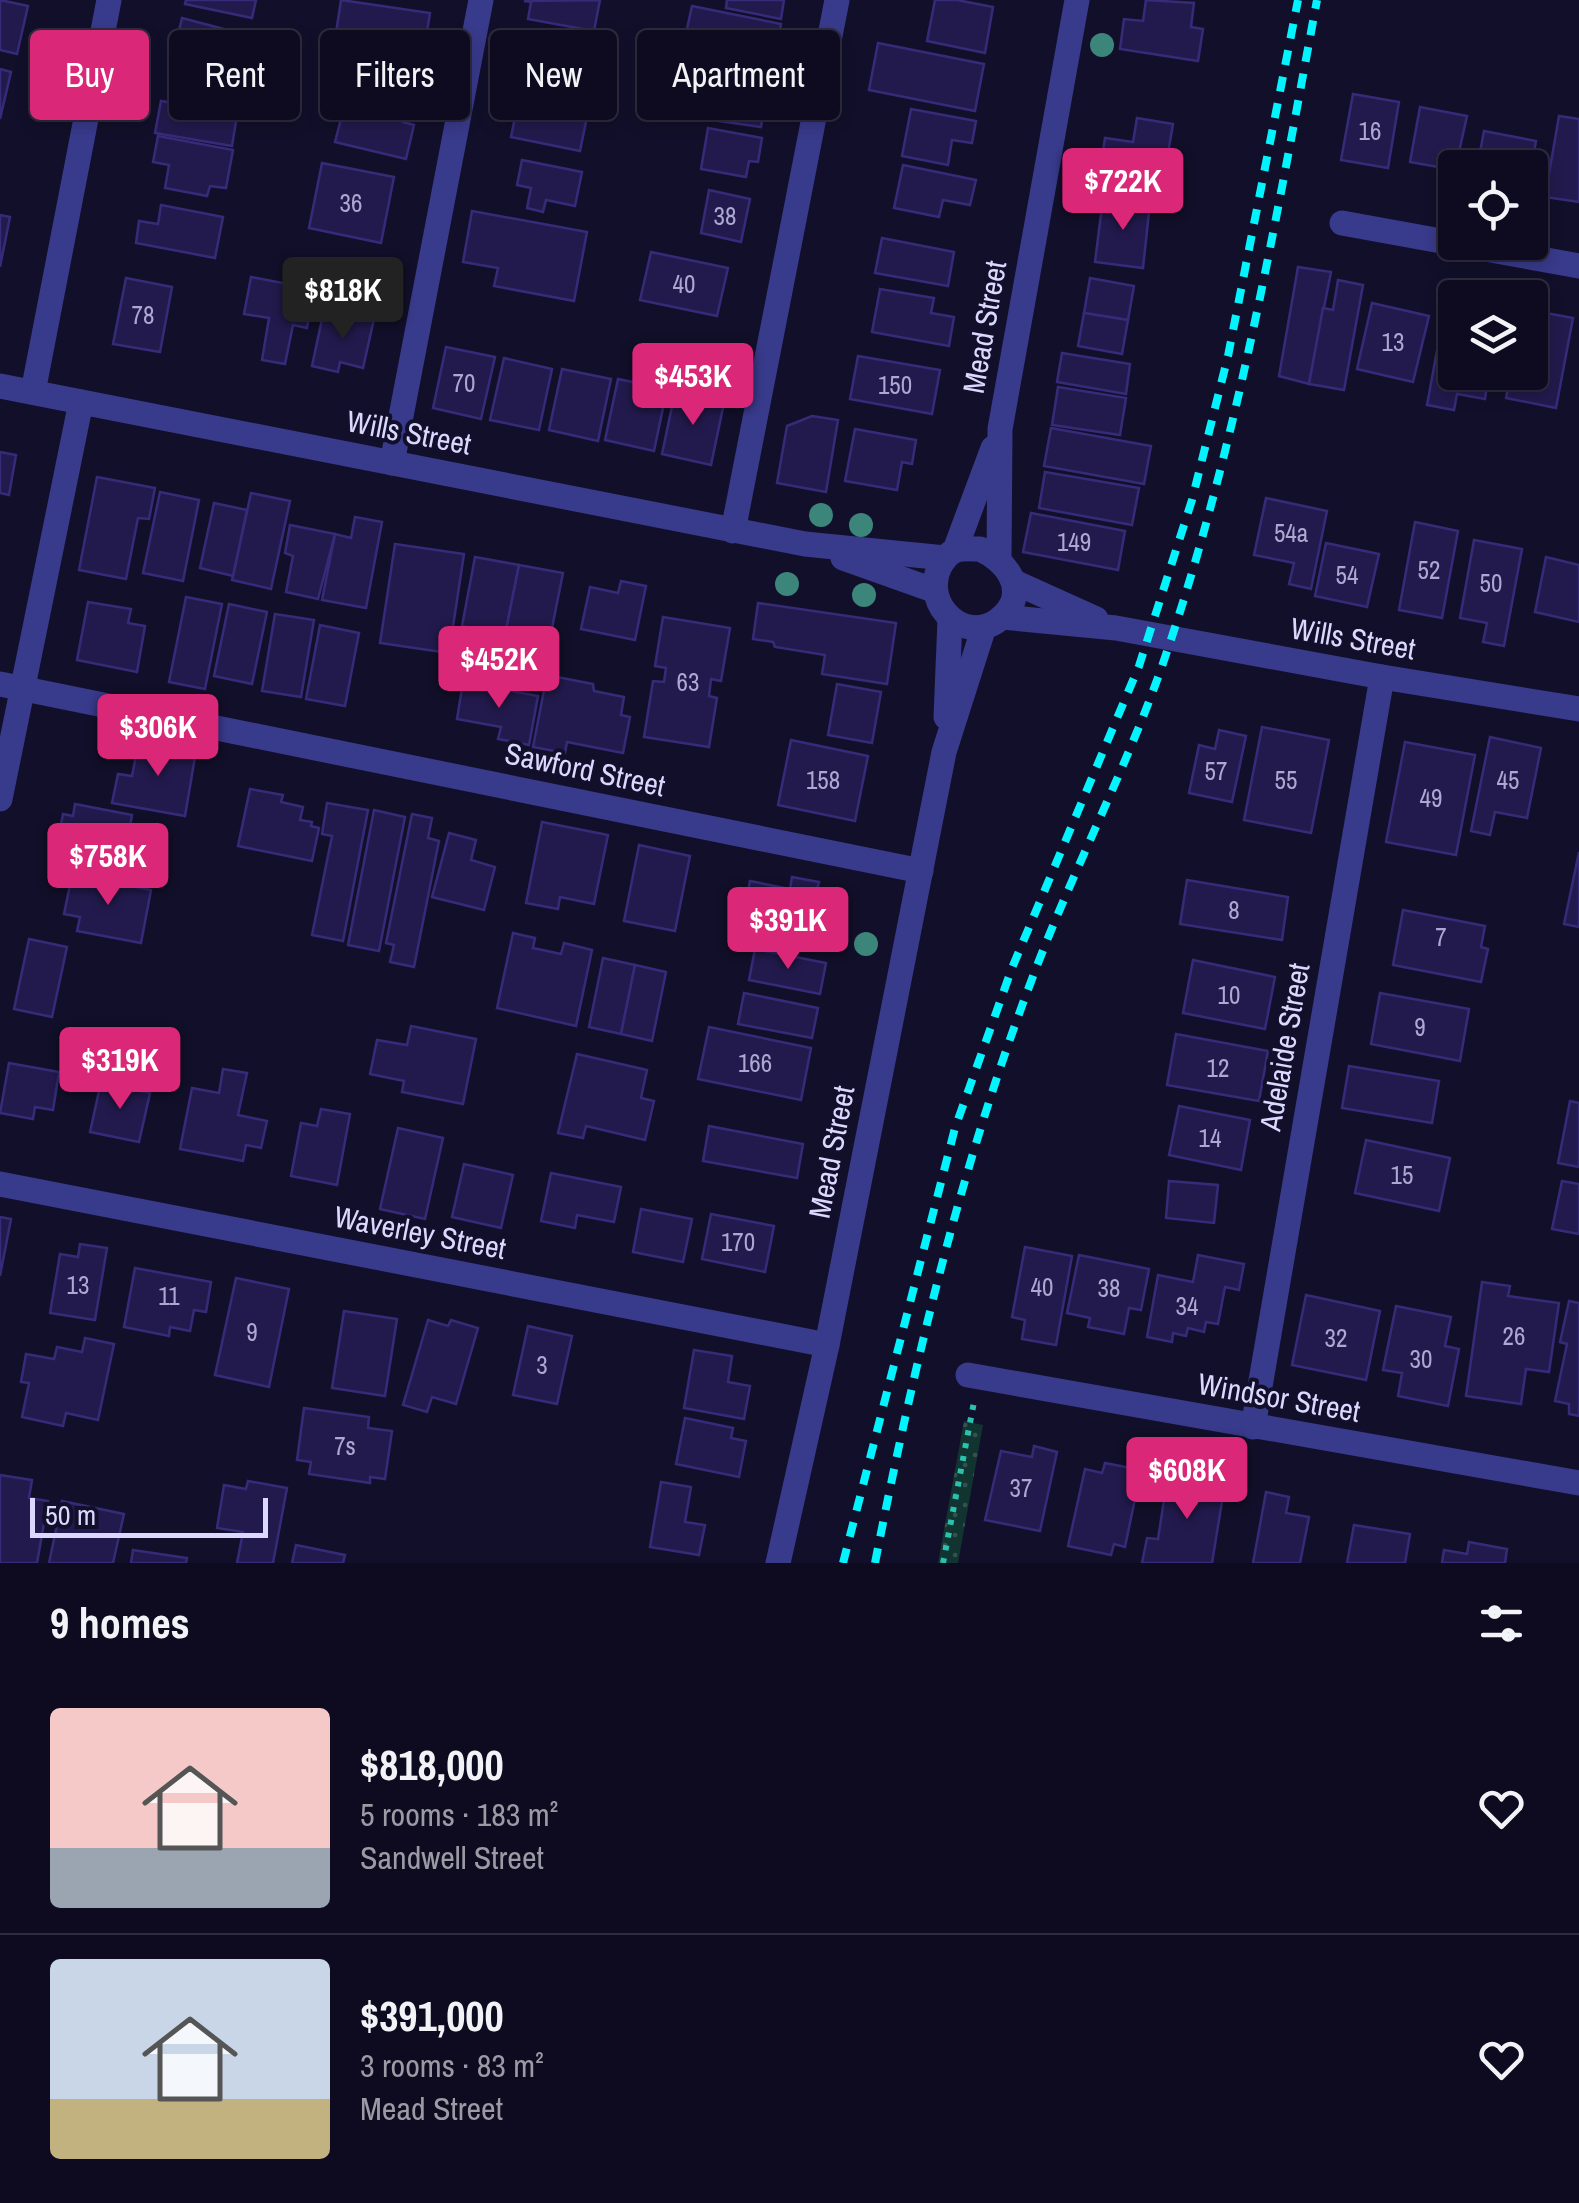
<!DOCTYPE html>
<meta charset="utf-8">
<style>
:root{--surface:#0e0b20;--page:#1c192d;--text:#f1f3f6;--muted:#9b9ba5;--line:#2e2b3e;--accent:#db2777}
body{margin:0;font-family:"Archivo Narrow",sans-serif;background:var(--page);color:var(--text);height:100vh;display:flex;flex-direction:column;font-size:38px;white-space:nowrap}
*{box-sizing:border-box;margin:0}
p{font-size:32px;color:var(--muted)}
.icon{flex:none;width:55px;height:55px;fill:none;stroke:currentColor;stroke-width:2;stroke-linecap:round;stroke-linejoin:round}
.map{position:relative;height:1563px;overflow:hidden}
.side{display:flex;flex-direction:column;background:var(--surface);flex:1}
.side>*{flex:none}
.top-card{position:absolute;left:30px;top:30px;width:1000px;height:90px;display:flex;gap:20px}
.tools{position:absolute;left:1438px;top:150px;display:grid;gap:20px}
.tools a{display:grid;place-items:center;width:110px;height:110px;border-radius:10px;background:var(--surface);box-shadow:0 5px 15px #0003,0 0 0 2px var(--line);font-size:50px}
.scale{position:absolute;left:30px;bottom:25px;width:238px;box-sizing:border-box;padding-left:10px;border:5px solid #dbd8ff;border-top:0;font-size:28px;line-height:35px;white-space:nowrap;color:#dbd8ff;-webkit-text-stroke:8px #120f2a;paint-order:stroke}
.price{position:absolute;translate:-50% -85px;padding:0 22px;border-radius:10px;background:var(--accent);color:#fff;font-size:32px;line-height:65px;filter:drop-shadow(0 2px 5px #0008)}
.price::after{content:'';position:absolute;left:50%;top:60px;width:30px;height:22px;margin-left:-15px;background:inherit;clip-path:polygon(0 0,100% 0,50% 100%)}
.price.selected{background:#222;color:#fff}
ul{padding:0;list-style:none}
li{display:flex;align-items:center;gap:30px;height:250px;padding:0 50px}
li+li{border-top:2px solid var(--line)}
li span{display:grid;place-items:center;flex:none;width:280px;height:200px;border-radius:10px;color:#555}
li>.icon{margin-inline-start:auto}
span .icon{width:120px;height:120px;fill:#fffc;stroke-width:1}
li b{font-size:42px}
h2{display:flex;justify-content:space-between;align-items:center;height:120px;padding:0 50px;font-size:42px}
.chip{padding:0 35px;border-radius:10px;background:var(--surface);box-shadow:0 5px 15px #0003,0 0 0 2px var(--line);font-size:35px;line-height:90px}
.chip.selected{background:var(--accent);color:#fff}
.map>svg:first-child{display:block}
.grass{fill:url(#grass-dots)}
.building{fill:#221a4c;stroke:#362b79;stroke-width:2.5}
.lines{fill:none;stroke-linecap:round;stroke-linejoin:round}
.path{stroke:#2bc1af;stroke-width:6;stroke-dasharray:5 8;stroke-linecap:butt}
.minor{stroke:#383a8b;stroke-width:25}
.rail{stroke:#04f4ff;stroke-width:8;stroke-dasharray:15 12;stroke-linecap:butt}
.tree{fill:#3c857a}
.labels{text-anchor:middle;stroke-width:8;stroke-linejoin:round;paint-order:stroke}
.number-label{font-size:25px;fill:#ada8d2}
.street-label{font-size:30px;fill:#dbd8ff;stroke:#120f2a}
</style>
<div class="map">
<svg width="1579" height="1563" viewBox="0 0 1579 1563">
<defs>
<pattern id="grass-dots" width="8" height="8" patternUnits="userSpaceOnUse" patternTransform="scale(2.5)"><rect width="8" height="8" fill="#123431"/><path d="M2 2h.1M6 6h.1" fill="none" stroke="#345150" stroke-width="1.8" stroke-linecap="round"/></pattern>
</defs>
<rect width="100%" height="100%" fill="#120f2a"/>
<!-- grass -->
<path class="grass" d="M964,1421L983,1425L958,1563H938Z"/>
<!-- building -->
<g class="building">
<path d="M0,0L28,6L17,54L0,50Z"/>
<path d="M186,0H256L252,18L185,4Z"/>
<path d="M341,0L430,13L427,32L410,29L408,43L336,33Z"/>
<path d="M600,0L594,31L528,19L531,2L524,1Z"/>
<path d="M727,0H784L781,19L726,8Z"/>
<path d="M935,0H957L993,7L985,53L927,41Z"/>
<path d="M1146,0L1194,3L1191,27L1203,29L1198,61L1120,49L1124,19L1143,21Z"/>
<path d="M692,6L781,24L771,74L681,56Z"/>
<path d="M182,18L254,37L243,79L199,67L203,50L176,43Z"/>
<path d="M535,34L612,50L603,95L526,80Z"/>
<path d="M335,40L436,59L432,77L413,73L409,93L328,78Z"/>
<path d="M878,43L984,64L975,111L869,90Z"/>
<path d="M0,69L11,72L0,119Z"/>
<path d="M697,74L746,81L743,99L765,102L761,127L691,117Z"/>
<path d="M184,88L240,97L232,146L155,133L161,101L181,104Z"/>
<path d="M348,92L407,106L403,122L414,125L406,159L335,142Z"/>
<path d="M520,93L589,107L580,151L511,137Z"/>
<path d="M1353,94L1399,102L1388,168L1341,160Z"/>
<path d="M1420,107L1467,116L1455,170L1410,162Z"/>
<path d="M911,109L976,121L972,143L952,140L948,165L902,156Z"/>
<path d="M1559,116L1579,119V202L1545,197Z"/>
<path d="M1137,118L1173,124L1168,153L1151,151L1147,179L1100,171L1105,138L1133,142Z"/>
<path d="M708,128L762,138L758,162L749,161L746,177L701,169Z"/>
<path d="M1484,131L1536,141L1530,174V168H1477Z"/>
<path d="M158,136L233,150L226,188L210,186L207,196L165,188L169,165L153,162Z"/>
<path d="M522,160L582,172L575,206L546,200L543,212L527,208L531,188L517,185Z"/>
<path d="M322,163L394,177L381,243L309,228Z"/>
<path d="M903,165L976,180L970,205L943,200L939,217L894,208Z"/>
<path d="M709,190L750,199L741,242L701,233Z"/>
<path d="M1103,198L1150,203L1143,268L1095,262Z"/>
<path d="M161,205L223,217L215,258L136,243L139,221L158,224Z"/>
<path d="M472,211L587,232L574,301L494,286L498,268L463,262Z"/>
<path d="M0,215L10,217L0,267Z"/>
<path d="M882,238L954,252L948,286L875,273Z"/>
<path d="M651,252L728,268L717,316L640,300Z"/>
<path d="M1298,267L1331,272L1309,384L1279,376Z"/>
<path d="M251,277L314,289L307,328L293,325L285,364L262,360L269,318L244,314Z"/>
<path d="M126,278L172,287L160,352L113,344Z"/>
<path d="M1090,278L1134,286L1128,320L1084,313Z"/>
<path d="M1338,280L1363,285L1344,390L1309,384L1323,308L1333,310Z"/>
<path d="M880,289L934,298L931,313L954,317L949,346L872,332Z"/>
<path d="M1372,303L1429,316L1413,382L1357,369Z"/>
<path d="M1530,310L1573,318L1556,408L1506,398L1511,372H1530Z"/>
<path d="M339,312L374,319L363,368L340,362L338,372L312,366L322,319L337,322Z"/>
<path d="M1084,313L1128,320L1122,354L1078,346Z"/>
<path d="M1455,326V372H1489L1485,399L1457,394L1454,410L1427,405L1441,329L1454,331Z"/>
<path d="M446,347L495,357L481,419L433,408Z"/>
<path d="M1062,353L1130,364L1126,394L1057,382Z"/>
<path d="M858,356L940,370L932,414L850,399Z"/>
<path d="M504,358L552,369L539,430L490,420Z"/>
<path d="M562,369L611,379L598,441L549,430Z"/>
<path d="M618,379L667,389L654,451L605,440Z"/>
<path d="M1058,387L1126,398L1120,435L1052,425Z"/>
<path d="M675,392L724,403L711,465L662,454Z"/>
<path d="M812,416L838,420L826,492L777,483L787,426Z"/>
<path d="M1051,428L1151,446L1144,484L1044,466Z"/>
<path d="M855,429L916,440L912,464L902,462L897,490L845,481Z"/>
<path d="M0,452L16,455L9,495L0,493Z"/>
<path d="M1045,472L1139,488L1132,525L1039,508Z"/>
<path d="M97,477L155,488L149,519L138,518L126,579L79,570Z"/>
<path d="M160,492L199,500L183,581L143,573Z"/>
<path d="M251,493L290,501L271,589L232,580Z"/>
<path d="M1266,498L1327,511L1311,589L1289,584L1294,563L1254,555Z"/>
<path d="M214,503L247,510L233,576L200,568Z"/>
<path d="M1031,513L1125,531L1118,570L1023,552Z"/>
<path d="M355,517L382,522L366,608L322,600L335,534L351,538Z"/>
<path d="M1415,522L1458,531L1442,618L1399,610Z"/>
<path d="M290,525L335,534L318,599L286,592L293,556L285,553Z"/>
<path d="M1474,540L1522,549L1504,646L1483,642L1487,623L1460,618Z"/>
<path d="M1326,543L1379,554L1367,607L1315,596Z"/>
<path d="M395,544L464,554L449,653L380,643Z"/>
<path d="M475,557L519,565L505,635L462,626Z"/>
<path d="M1546,557L1579,565V622L1535,612Z"/>
<path d="M519,565L563,573L549,643L505,635Z"/>
<path d="M621,581L646,586L635,640L581,629L590,587L618,593Z"/>
<path d="M186,597L222,604L205,689L169,682Z"/>
<path d="M88,602L131,609L128,623L145,626L137,672L77,660Z"/>
<path d="M758,603L896,623L887,684L822,674L825,655L775,647L773,642L753,639Z"/>
<path d="M229,604L267,612L252,684L214,676Z"/>
<path d="M275,614L314,620L301,697L262,691Z"/>
<path d="M663,617L730,628L721,681L711,679L709,696L717,698L709,747L644,737L653,681L664,682L666,668L655,666Z"/>
<path d="M320,625L359,633L345,706L306,699Z"/>
<path d="M547,675L593,684L594,691L624,697L621,715L630,717L623,753L567,742L565,753L533,747Z"/>
<path d="M463,682L538,696L529,745L498,739L501,727L457,719Z"/>
<path d="M837,684L881,692L872,743L828,735Z"/>
<path d="M1262,727L1329,740L1311,833L1244,820Z"/>
<path d="M1219,730L1246,736L1232,802L1189,793L1199,745L1215,749Z"/>
<path d="M1490,737L1541,748L1527,818L1495,812L1490,835L1471,831Z"/>
<path d="M139,740L196,751L185,816L112,803L118,774L132,776Z"/>
<path d="M791,740L868,756L855,821L778,805Z"/>
<path d="M1405,742L1475,755L1456,855L1386,842Z"/>
<path d="M250,789L283,795L281,802L303,807L300,820L312,822L311,826L319,828L312,861L238,846Z"/>
<path d="M327,803L368,810L343,941L312,935L332,836L322,834Z"/>
<path d="M75,804L132,815L121,877L81,870L87,835L60,830L63,814L73,816Z"/>
<path d="M374,810L405,817L379,951L348,945Z"/>
<path d="M412,814L432,818L428,838L439,841L414,967L390,962L394,945L386,943Z"/>
<path d="M542,822L608,835L594,904L560,897L558,909L526,903Z"/>
<path d="M449,833L476,840L471,860L495,867L484,910L432,897Z"/>
<path d="M639,845L690,856L675,931L624,921Z"/>
<path d="M1579,852V927L1564,924Z"/>
<path d="M72,875L151,890L141,943L77,931L80,917L64,914Z"/>
<path d="M792,877L819,882L816,893L835,897L825,943L741,927L750,881L790,889Z"/>
<path d="M1187,880L1288,897L1282,940L1180,924Z"/>
<path d="M1403,910L1485,926L1481,947L1488,949L1481,982L1393,965Z"/>
<path d="M513,933L535,938L533,948L561,954L564,943L592,950L576,1026L497,1008Z"/>
<path d="M29,939L67,947L52,1017L14,1009Z"/>
<path d="M755,949L826,963L820,994L749,980Z"/>
<path d="M603,958L635,965L621,1034L589,1027Z"/>
<path d="M1193,960L1275,977L1265,1029L1183,1013Z"/>
<path d="M635,965L666,972L652,1041L621,1034Z"/>
<path d="M744,993L818,1008L812,1038L738,1024Z"/>
<path d="M1380,993L1469,1009L1460,1061L1371,1044Z"/>
<path d="M411,1026L476,1039L463,1104L402,1092L404,1081L370,1074L377,1040L407,1045Z"/>
<path d="M709,1027L811,1048L801,1100L698,1079Z"/>
<path d="M1176,1034L1268,1051L1259,1101L1167,1085Z"/>
<path d="M577,1054L647,1070L641,1098L654,1101L645,1140L586,1126L583,1138L558,1133Z"/>
<path d="M9,1063L59,1072L53,1110L35,1107L33,1119L0,1113Z"/>
<path d="M1349,1066L1439,1081L1432,1123L1342,1108Z"/>
<path d="M223,1069L247,1073L238,1115L267,1121L261,1148L246,1145L243,1161L180,1149L192,1088L219,1093Z"/>
<path d="M101,1082L150,1093L139,1142L90,1132Z"/>
<path d="M1570,1101L1579,1103V1167L1558,1163Z"/>
<path d="M1179,1106L1250,1120L1241,1170L1169,1155Z"/>
<path d="M321,1109L350,1114L337,1185L291,1176L301,1123L317,1126Z"/>
<path d="M709,1126L803,1144L797,1178L703,1161Z"/>
<path d="M398,1128L443,1138L425,1219L380,1209Z"/>
<path d="M1366,1140L1450,1158L1439,1211L1355,1193Z"/>
<path d="M464,1164L513,1175L501,1228L452,1217Z"/>
<path d="M551,1173L621,1187L614,1222L577,1215L575,1228L541,1221Z"/>
<path d="M1169,1181L1218,1185L1214,1223L1166,1218Z"/>
<path d="M1562,1181L1579,1184V1234L1552,1229Z"/>
<path d="M641,1209L692,1219L683,1262L633,1252Z"/>
<path d="M711,1214L774,1226L765,1272L702,1259Z"/>
<path d="M0,1217L11,1219L0,1276Z"/>
<path d="M80,1244L107,1248L95,1320L50,1313L60,1254L78,1257Z"/>
<path d="M1025,1247L1072,1256L1056,1345L1022,1339L1025,1320L1012,1317Z"/>
<path d="M1079,1255L1149,1269L1141,1310L1129,1308L1124,1334L1088,1327L1090,1318L1067,1313Z"/>
<path d="M1198,1255L1244,1264L1239,1290L1225,1287L1218,1324L1206,1322L1204,1332L1188,1328L1186,1336L1173,1333L1172,1342L1147,1337L1158,1275L1193,1282Z"/>
<path d="M135,1268L211,1282L206,1312L194,1310L190,1331L170,1327L169,1336L124,1327Z"/>
<path d="M236,1278L289,1289L269,1387L215,1375Z"/>
<path d="M1482,1282L1510,1286L1508,1296L1559,1303L1549,1372L1526,1369L1521,1404L1466,1396Z"/>
<path d="M1306,1295L1380,1311L1366,1380L1292,1365Z"/>
<path d="M1569,1301L1579,1303V1416L1569,1414V1404L1555,1401L1567,1344L1560,1342Z"/>
<path d="M1396,1306L1451,1317L1445,1346L1459,1349L1448,1406L1398,1396L1402,1373L1383,1370Z"/>
<path d="M344,1311L397,1319L385,1396L332,1388Z"/>
<path d="M428,1320L448,1326L451,1320L478,1328L456,1404L432,1397L427,1412L403,1405Z"/>
<path d="M528,1326L572,1336L557,1404L513,1395Z"/>
<path d="M85,1338L114,1344L98,1420L66,1413L63,1426L22,1417L29,1383L21,1382L26,1354L54,1359L57,1347L82,1352Z"/>
<path d="M694,1350L732,1356L728,1382L750,1386L744,1419L684,1408Z"/>
<path d="M304,1408L369,1417L368,1428L392,1431L385,1479L370,1477V1483L309,1474L311,1462L297,1460Z"/>
<path d="M685,1418L733,1428L731,1438L746,1441L739,1477L676,1464Z"/>
<path d="M1034,1446L1057,1452L1040,1531L985,1520L1001,1451L1032,1457Z"/>
<path d="M1105,1463L1141,1470L1125,1547L1114,1544L1111,1555L1068,1546L1085,1469L1102,1473Z"/>
<path d="M1168,1474L1225,1483L1212,1563H1142L1147,1538L1158,1539Z"/>
<path d="M0,1475L32,1480L29,1498L48,1501L37,1563H0Z"/>
<path d="M248,1481L287,1488L273,1563H237L243,1532L217,1528L224,1485L246,1489Z"/>
<path d="M661,1482L691,1487L685,1522L705,1525L699,1555L650,1547Z"/>
<path d="M1266,1492L1289,1497L1286,1513L1309,1517L1300,1563H1253Z"/>
<path d="M62,1501L124,1514L113,1563H49Z"/>
<path d="M1354,1525L1410,1534L1405,1563H1347Z"/>
<path d="M1469,1542L1507,1549L1505,1563H1442L1444,1550L1467,1554Z"/>
<path d="M296,1545L345,1555L343,1563H292Z"/>
<path d="M133,1550L187,1558L186,1563H131Z"/>
</g>
<g class="lines">
<!-- path -->
<path class="path" d="M943,1563L974,1402"/>
<!-- minor -->
<g class="minor">
<path d="M1342,223L1579,266"/>
<path d="M0,386L805,544L945,558"/>
<path d="M33,392L109,0"/>
<path d="M392,463L481,0"/>
<path d="M733,531L837,0"/>
<path d="M980,549C1005,560 1030,590 1003,616C969,649 920,606 940,566C944,559 949,552 957,550C963,548 973,549 980,549Z"/>
<path d="M955,550L993,448"/>
<path d="M843,558L933,590"/>
<path d="M999,558L1000,429L1077,0"/>
<path d="M1014,582L1096,619"/>
<path d="M1002,617L1116,628L1382,677L1579,709"/>
<path d="M0,684L921,871"/>
<path d="M946,717L950,619"/>
<path d="M0,799L81,402"/>
<path d="M0,1184L827,1345"/>
<path d="M968,1375L1579,1483"/>
<path d="M1253,1427L1382,677"/>
<path d="M778,1563L827,1345L944,752L984,627"/>
</g>
<!-- rail -->
<g class="rail">
<path d="M843,1563L955,1128L1012,968L1139,666L1192,500L1228,356L1298,0"/>
<path d="M875,1563C914,1365 960,1168 1032,979C1071,874 1124,774 1161,669C1236,453 1275,225 1317,0"/>
</g>
</g>
<!-- trees -->
<g class="tree">
<circle cx="1102" cy="45" r="12"/>
<circle cx="821" cy="515" r="12"/>
<circle cx="861" cy="525" r="12"/>
<circle cx="787" cy="584" r="12"/>
<circle cx="864" cy="595" r="12"/>
<circle cx="866" cy="944" r="12"/>
</g>
<g class="labels">
<!-- number labels -->
<g class="number-label">
<text x="1370" y="140">16</text>
<text x="351" y="212">36</text>
<text x="725" y="225">38</text>
<text x="684" y="293">40</text>
<text x="143" y="324">78</text>
<text x="1393" y="351">13</text>
<text x="464" y="392">70</text>
<text x="895" y="394">150</text>
<text x="1291" y="542">54a</text>
<text x="1074" y="551">149</text>
<text x="1429" y="579">52</text>
<text x="1347" y="584">54</text>
<text x="1491" y="592">50</text>
<text x="688" y="691">63</text>
<text x="1216" y="780">57</text>
<text x="823" y="789">158</text>
<text x="1286" y="789">55</text>
<text x="1508" y="789">45</text>
<text x="1431" y="807">49</text>
<text x="1234" y="919">8</text>
<text x="1441" y="946">7</text>
<text x="1229" y="1004">10</text>
<text x="1420" y="1036">9</text>
<text x="755" y="1072">166</text>
<text x="1218" y="1077">12</text>
<text x="1210" y="1147">14</text>
<text x="1402" y="1184">15</text>
<text x="738" y="1251">170</text>
<text x="78" y="1294">13</text>
<text x="1042" y="1296">40</text>
<text x="1109" y="1297">38</text>
<text x="169" y="1305">11</text>
<text x="1187" y="1315">34</text>
<text x="252" y="1341">9</text>
<text x="1514" y="1345">26</text>
<text x="1336" y="1347">32</text>
<text x="1421" y="1368">30</text>
<text x="542" y="1374">3</text>
<text x="345" y="1455">7s</text>
<text x="1021" y="1497">37</text>
</g>
<!-- street labels -->
<g class="street-label">
<text transform="translate(985 327) rotate(-80)" y="10">Mead Street</text>
<text transform="translate(409 433) rotate(11)" y="10">Wills Street</text>
<text transform="translate(1353 639) rotate(10)" y="10">Wills Street</text>
<text transform="translate(585 770) rotate(12)" y="10">Sawford Street</text>
<text transform="translate(1285 1047) rotate(-80)" y="10">Adelaide Street</text>
<text transform="translate(832 1152) rotate(-79)" y="10">Mead Street</text>
<text transform="translate(420 1233) rotate(11)" y="10">Waverley Street</text>
<text transform="translate(1279 1398) rotate(10)" y="10">Windsor Street</text>
</g>
</g>
</svg>
<div class="tools">
<a><svg class="icon" aria-label="locate" viewBox="0 0 24 24"><circle cx="12" cy="12" r="6"/><path d="M12 2v4M12 18v4M2 12h4M18 12h4"/></svg></a>
<a><svg class="icon" aria-label="layers" viewBox="0 0 24 24"><path d="M12 4l9 5-9 5-9-5zM3 14l9 5 9-5"/></svg></a>
</div>
<div class="scale">50 m</div>
<b class="price" style="left:1123px;top:233px">$722K</b>
<b class="price selected" style="left:343px;top:342px">$818K</b>
<b class="price" style="left:693px;top:428px">$453K</b>
<b class="price" style="left:499px;top:711px">$452K</b>
<b class="price" style="left:158px;top:779px">$306K</b>
<b class="price" style="left:108px;top:908px">$758K</b>
<b class="price" style="left:788px;top:972px">$391K</b>
<b class="price" style="left:120px;top:1112px">$319K</b>
<b class="price" style="left:1187px;top:1522px">$608K</b>
<div class="top-card">
<a class="chip selected">Buy</a>
<a class="chip">Rent</a>
<a class="chip">Filters</a>
<a class="chip">New</a>
<a class="chip">Apartment</a>
</div>
</div>
<section class="side">
<h2>9 homes<svg class="icon" aria-label="filters" viewBox="0 0 24 24"><path d="M4 7h16M4 17h16"/><circle cx="9" cy="7" r="2"/><circle cx="15" cy="17" r="2"/></svg></h2>
<ul>
<li><span style="background:linear-gradient(#f6c9c9 70%,#9aa5b1 0)"><svg class="icon" aria-label="home" viewBox="0 0 24 24"><path d="M3 11l9-7 9 7M6 9v11h12V9"/></svg></span><div><b>$818,000</b><p>5 rooms · 183 m²</p><p>Sandwell Street</p></div><svg class="icon" aria-label="heart" viewBox="0 0 24 24"><path d="M12 20l-8-8c-3-5 5-10 8-4 3-6 11-1 8 4z"/></svg></li>
<li><span style="background:linear-gradient(#c9d6e8 70%,#c2b280 0)"><svg class="icon" aria-label="home" viewBox="0 0 24 24"><path d="M3 11l9-7 9 7M6 9v11h12V9"/></svg></span><div><b>$391,000</b><p>3 rooms · 83 m²</p><p>Mead Street</p></div><svg class="icon" aria-label="heart" viewBox="0 0 24 24"><path d="M12 20l-8-8c-3-5 5-10 8-4 3-6 11-1 8 4z"/></svg></li>
</ul>
</section>
